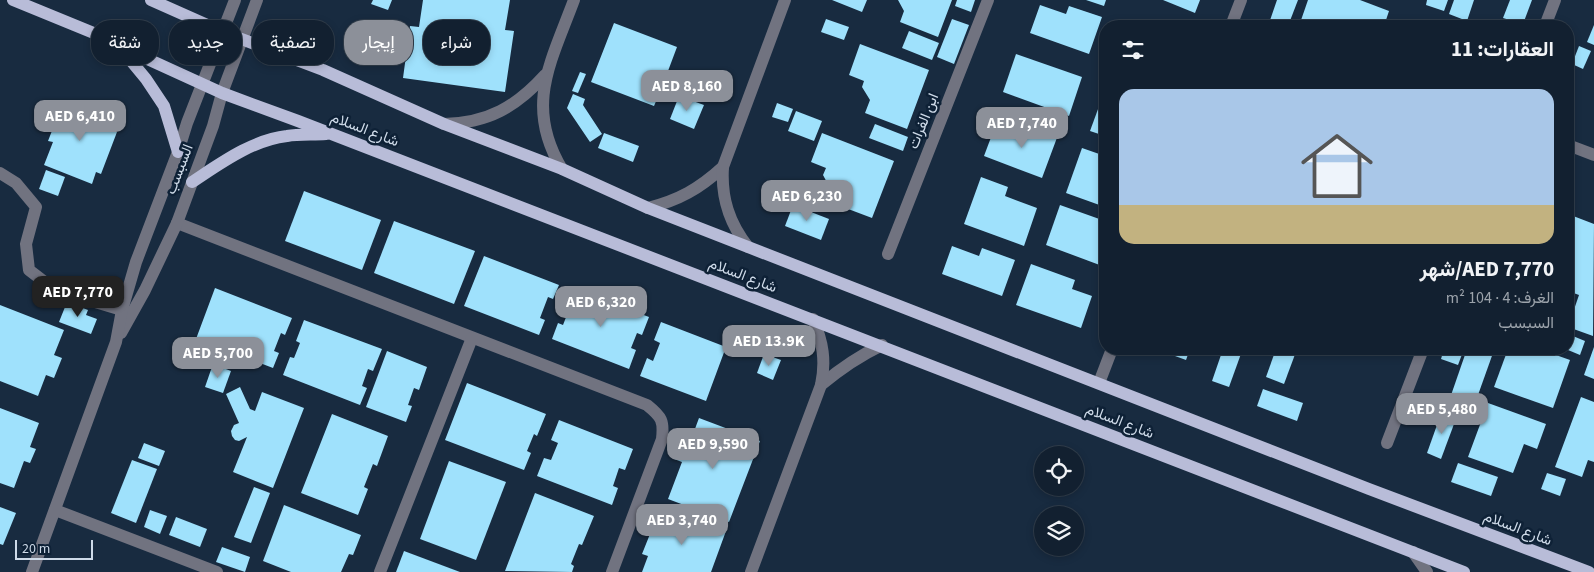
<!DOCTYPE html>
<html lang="ar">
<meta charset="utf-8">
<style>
:root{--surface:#122030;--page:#1f2d3c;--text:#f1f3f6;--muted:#9ca3ab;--line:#313e4c;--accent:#8c9099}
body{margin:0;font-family:"Source Sans 3",Vazirmatn,sans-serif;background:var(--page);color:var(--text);direction:rtl;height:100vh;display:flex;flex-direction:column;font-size:19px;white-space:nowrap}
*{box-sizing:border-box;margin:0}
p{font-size:16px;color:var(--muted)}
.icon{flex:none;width:28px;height:28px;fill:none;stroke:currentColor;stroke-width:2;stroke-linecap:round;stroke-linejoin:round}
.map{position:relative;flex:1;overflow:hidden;direction:ltr}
.sheet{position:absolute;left:1099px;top:20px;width:475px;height:335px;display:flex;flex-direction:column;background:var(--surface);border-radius:20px;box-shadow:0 2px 8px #0003,0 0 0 1px var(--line);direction:rtl}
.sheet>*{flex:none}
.hud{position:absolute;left:15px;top:20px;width:475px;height:45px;direction:rtl;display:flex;gap:10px}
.controls{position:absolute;left:1034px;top:446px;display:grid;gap:10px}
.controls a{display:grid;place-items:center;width:50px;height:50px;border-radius:50%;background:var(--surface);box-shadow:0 2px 8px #0003,0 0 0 1px var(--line);font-size:25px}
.scale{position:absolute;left:15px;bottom:12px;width:78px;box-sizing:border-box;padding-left:5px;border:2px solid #cedae8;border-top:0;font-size:14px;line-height:18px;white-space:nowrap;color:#cedae8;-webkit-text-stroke:4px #0e2136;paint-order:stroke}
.price{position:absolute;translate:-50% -42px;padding:0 11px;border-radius:10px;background:var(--accent);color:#fff;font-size:16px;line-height:32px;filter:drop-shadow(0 1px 2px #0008)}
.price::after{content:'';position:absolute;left:50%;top:30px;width:15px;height:11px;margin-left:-8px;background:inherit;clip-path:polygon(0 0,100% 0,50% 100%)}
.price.selected{background:#222;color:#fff}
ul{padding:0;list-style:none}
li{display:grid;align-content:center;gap:10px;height:265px;padding:0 20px}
li span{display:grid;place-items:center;height:155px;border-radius:15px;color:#555}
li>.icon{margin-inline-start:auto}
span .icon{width:90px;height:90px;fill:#fffc;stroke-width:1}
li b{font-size:21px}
h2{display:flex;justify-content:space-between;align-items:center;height:60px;padding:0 20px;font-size:21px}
.tag{padding:0 18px;border-radius:20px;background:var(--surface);box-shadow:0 2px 8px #0003,0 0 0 1px var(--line);font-size:18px;line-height:45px}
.tag.selected{background:var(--accent);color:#fff}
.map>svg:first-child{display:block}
.building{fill:#9fe1fc}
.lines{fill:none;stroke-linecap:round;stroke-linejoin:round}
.minor{stroke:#717380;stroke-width:12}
.major{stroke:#b8bcd8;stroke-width:12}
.labels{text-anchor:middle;stroke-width:5;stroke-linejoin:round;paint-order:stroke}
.street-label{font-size:15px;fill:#cedae8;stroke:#0e2136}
</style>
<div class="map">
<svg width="1594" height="572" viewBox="0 0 1594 572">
<rect width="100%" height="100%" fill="#182b40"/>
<!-- building -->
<g class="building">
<path d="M373,0H392L388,10L371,4Z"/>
<path d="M423,0H510L505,30L514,31L505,92L403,78L410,26L419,27Z"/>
<path d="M832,0H867L862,12Z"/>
<path d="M898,0H952L938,37L900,22L904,11Z"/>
<path d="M957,0H975L971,12L955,6Z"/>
<path d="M1086,0H1106L1104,6Z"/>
<path d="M1163,0H1200L1195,13Z"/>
<path d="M1277,0H1298L1288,26H1268Z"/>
<path d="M1308,0H1360L1389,11L1384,26H1299Z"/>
<path d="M1427,0H1448L1444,11L1426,5Z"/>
<path d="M1454,0H1474L1467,21L1449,14Z"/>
<path d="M1510,0H1532L1523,24L1503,18Z"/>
<path d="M1040,5L1066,14L1069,6L1102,17L1089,54L1030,33Z"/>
<path d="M826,19L849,27L844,40L821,32Z"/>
<path d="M952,19L969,25L954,64L937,57Z"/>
<path d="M614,23L677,47L668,71L674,74L666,94L660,92L654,106L591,82Z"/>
<path d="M1594,25V45L1587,42Z"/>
<path d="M909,31L939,43L932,60L902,48Z"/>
<path d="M860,44L929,70L907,129L865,113L870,100L862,87L864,81L849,75Z"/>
<path d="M1579,46L1591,51L1583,69L1572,64Z"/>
<path d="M1016,54L1082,77L1069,116L1003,92Z"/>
<path d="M580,72L586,74L578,93L572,91Z"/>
<path d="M1105,90V136L1090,131Z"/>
<path d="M573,94L585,99L583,105L602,134L590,142L567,108Z"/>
<path d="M679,96L704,105L694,129L670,119Z"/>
<path d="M64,100L116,120L112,130L117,132L101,174L96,172L92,184L44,165L53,142L48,141Z"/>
<path d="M777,103L793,109L788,122L772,117Z"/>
<path d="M796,111L822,121L814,141L788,131Z"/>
<path d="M875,124L908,137L903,151L869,138Z"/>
<path d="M996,124L1025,134L1028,124L1058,135L1042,178L984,156Z"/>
<path d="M604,133L639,146L633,162L598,148Z"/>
<path d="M822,133L894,161L872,218L827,201L831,190L823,175L826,168L811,162Z"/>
<path d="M1082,148L1105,156V207L1066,193Z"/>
<path d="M46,170L65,177L58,196L39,189Z"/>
<path d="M981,177L1008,187L1005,196L1037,208L1024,246L964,224Z"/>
<path d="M304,191L381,220L362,270L285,241Z"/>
<path d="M793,205L829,219L821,240L785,226Z"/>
<path d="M1060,205L1105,221V267L1046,245Z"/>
<path d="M1568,214L1594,224L1593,336L1568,327L1579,295L1568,291V270L1570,263L1568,262Z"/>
<path d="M394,221L475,251L454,304L374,273Z"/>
<path d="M952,246L979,256L982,248L1015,260L1002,296L942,274Z"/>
<path d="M484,256L559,285L553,299L548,297L540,318L545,320L539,335L464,306Z"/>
<path d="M1031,264L1075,280L1072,289L1092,296L1081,328L1016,305Z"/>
<path d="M215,288L292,318L285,335L281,333L274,351L279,353L273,368L196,339Z"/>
<path d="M572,288L649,317L642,335L637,333L631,348L636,350L629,369L552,339L558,323L563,325L570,307L565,305Z"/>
<path d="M67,302L88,310L86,315L97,319L91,334L59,322Z"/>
<path d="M0,305L64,330L54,355L62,358L54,378L46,375L38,396L0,381Z"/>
<path d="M304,320L382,349L373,371L368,369L362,386L367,388L360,405L283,375L290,357L294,358L300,343L296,341Z"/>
<path d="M661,322L726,347L706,401L640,376L647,358L653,361L660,343L654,340Z"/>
<path d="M1568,334L1585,341L1580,355L1568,350Z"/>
<path d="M1594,347V379L1584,375Z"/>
<path d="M1165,349H1190L1186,360L1164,352Z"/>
<path d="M1223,349H1237L1242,351L1229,387L1212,381Z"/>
<path d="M1276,349H1297L1284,384L1266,377Z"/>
<path d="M1444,349H1464L1458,365L1441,359Z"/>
<path d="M1467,349H1482L1493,353L1473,409L1449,401Z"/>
<path d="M1508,349H1539L1570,360L1553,408L1494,387Z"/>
<path d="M387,351L427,367L419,390L414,388L408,405L412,406L406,422L366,407Z"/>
<path d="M764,354L781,360L773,380L757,373Z"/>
<path d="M213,364L231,371L223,393L205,387Z"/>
<path d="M467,383L546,414L537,436L534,434L527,451L531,453L524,470L445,440Z"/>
<path d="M240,387L250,409L255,411L262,392L304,408L273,488L233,472L247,437L239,441L235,440L232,436L231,431L234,425L239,423L226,394Z"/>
<path d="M1263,389L1303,403L1297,421L1257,406Z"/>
<path d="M1581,397L1594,402V462L1588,460L1582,477L1555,467Z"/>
<path d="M1488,403L1546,424L1537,449L1524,444L1513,473L1468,457Z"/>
<path d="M0,408L39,423L30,447L36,449L30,463L24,461L14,488L0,483Z"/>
<path d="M1442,411L1457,416L1441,459L1427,453Z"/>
<path d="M332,414L388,436L377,466L373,464L364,487L368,489L358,515L301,493Z"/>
<path d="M699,418L760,441L729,522L668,499L682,462L674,459L681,442L689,445Z"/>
<path d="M559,420L633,449L625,470L619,468L613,486L618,488L612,505L537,476L544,458L551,460L558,443L551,440Z"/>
<path d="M144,443L165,451L159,466L138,458Z"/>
<path d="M132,460L157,469L136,523L111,513Z"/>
<path d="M449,461L506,482L476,560L420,539Z"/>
<path d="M1458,463L1498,477L1491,496L1451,482Z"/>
<path d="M1547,473L1566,479L1560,496L1541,489Z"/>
<path d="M254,487L270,493L251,543L234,537Z"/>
<path d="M535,493L594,516L582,545L579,544L571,564L574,566L572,572L505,571Z"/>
<path d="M284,505L361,535L353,555L349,554L341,572H291L263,561Z"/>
<path d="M0,507L16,513L3,545L0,544Z"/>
<path d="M666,509L726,531L711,572H642L648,556L642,554L652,529L658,531Z"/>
<path d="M150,510L167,516L160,534L144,527Z"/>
<path d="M176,517L207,529L200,547L169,535Z"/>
<path d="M222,547L250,557L245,572L216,562Z"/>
<path d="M404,551L460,572H396Z"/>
</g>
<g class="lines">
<!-- minor -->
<g class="minor">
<path d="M1231,26L1241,0"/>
<path d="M1545,26L1555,0"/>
<path d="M444,124C488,123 516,107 545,75"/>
<path d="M1568,145L1594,155"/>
<path d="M562,169C524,106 551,62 574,0"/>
<path d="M0,173L16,183L36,207L26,244L29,270L55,290L122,310"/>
<path d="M648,208C679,200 699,189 723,167"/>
<path d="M177,223L647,405C662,417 664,421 662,439L612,572"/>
<path d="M748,247C729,223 721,198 723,167L785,0"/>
<path d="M888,254L988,0"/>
<path d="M121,333L145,290L177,223L213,126L222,93L257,0"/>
<path d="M1099,383L1112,349"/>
<path d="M821,385C840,369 859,356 882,345"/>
<path d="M1387,443L1423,349"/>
<path d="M55,510L217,572"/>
<path d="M1413,552L1427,572"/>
<path d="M32,572L116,342L122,310L136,262L178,152L187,123L235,0"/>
<path d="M380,572L472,338"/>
<path d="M751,572L821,385C826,361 823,342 813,319"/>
</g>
<!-- major -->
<g class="major">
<path d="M13,0L101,36L119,46L222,93L298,121L1464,572"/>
<path d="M151,0L223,32L323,70L444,124L562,169L648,208L1369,489L1589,572"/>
<path d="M122,50L146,79L164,106L178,152"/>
<path d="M192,182C221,163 252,140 287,136C299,134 313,135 326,134"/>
</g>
</g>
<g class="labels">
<!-- street labels -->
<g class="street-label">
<text transform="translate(923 121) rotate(-68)" y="5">ابن الفرات</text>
<text transform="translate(365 129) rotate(21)" y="5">شارع السلام</text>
<text transform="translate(179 169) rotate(-69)" y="5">السبسب</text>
<text transform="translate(743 275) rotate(21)" y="5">شارع السلام</text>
<text transform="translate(1120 421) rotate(21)" y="5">شارع السلام</text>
<text transform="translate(1518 528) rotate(21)" y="5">شارع السلام</text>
</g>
</g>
</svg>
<div class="controls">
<a><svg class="icon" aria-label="locate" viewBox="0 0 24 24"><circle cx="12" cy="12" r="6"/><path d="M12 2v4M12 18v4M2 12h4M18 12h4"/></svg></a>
<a><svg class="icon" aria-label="layers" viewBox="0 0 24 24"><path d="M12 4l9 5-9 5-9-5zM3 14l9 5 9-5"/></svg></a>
</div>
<div class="scale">20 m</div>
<b class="price" style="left:687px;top:112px">AED 8,160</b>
<b class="price" style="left:80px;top:142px">AED 6,410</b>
<b class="price" style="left:1022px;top:149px">AED 7,740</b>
<b class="price" style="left:807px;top:222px">AED 6,230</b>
<b class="price selected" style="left:78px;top:318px">AED 7,770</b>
<b class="price" style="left:601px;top:328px">AED 6,320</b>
<b class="price" style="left:769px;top:367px">AED 13.9K</b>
<b class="price" style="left:218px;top:379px">AED 5,700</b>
<b class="price" style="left:1442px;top:435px">AED 5,480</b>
<b class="price" style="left:713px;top:470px">AED 9,590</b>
<b class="price" style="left:682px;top:546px">AED 3,740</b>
<div class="hud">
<a class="tag">شراء</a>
<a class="tag selected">إيجار</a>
<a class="tag">تصفية</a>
<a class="tag">جديد</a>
<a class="tag">شقة</a>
</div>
<section class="sheet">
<h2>العقارات: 11<svg class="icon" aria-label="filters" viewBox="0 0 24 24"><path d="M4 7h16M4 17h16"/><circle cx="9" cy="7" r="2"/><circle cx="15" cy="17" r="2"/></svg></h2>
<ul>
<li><span style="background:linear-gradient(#a9c7e8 75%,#c2b280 0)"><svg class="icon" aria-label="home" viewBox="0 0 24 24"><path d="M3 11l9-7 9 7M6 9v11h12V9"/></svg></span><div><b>AED 7,770/شهر</b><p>الغرف: 4 · 104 m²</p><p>السبسب</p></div></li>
</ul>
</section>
</div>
